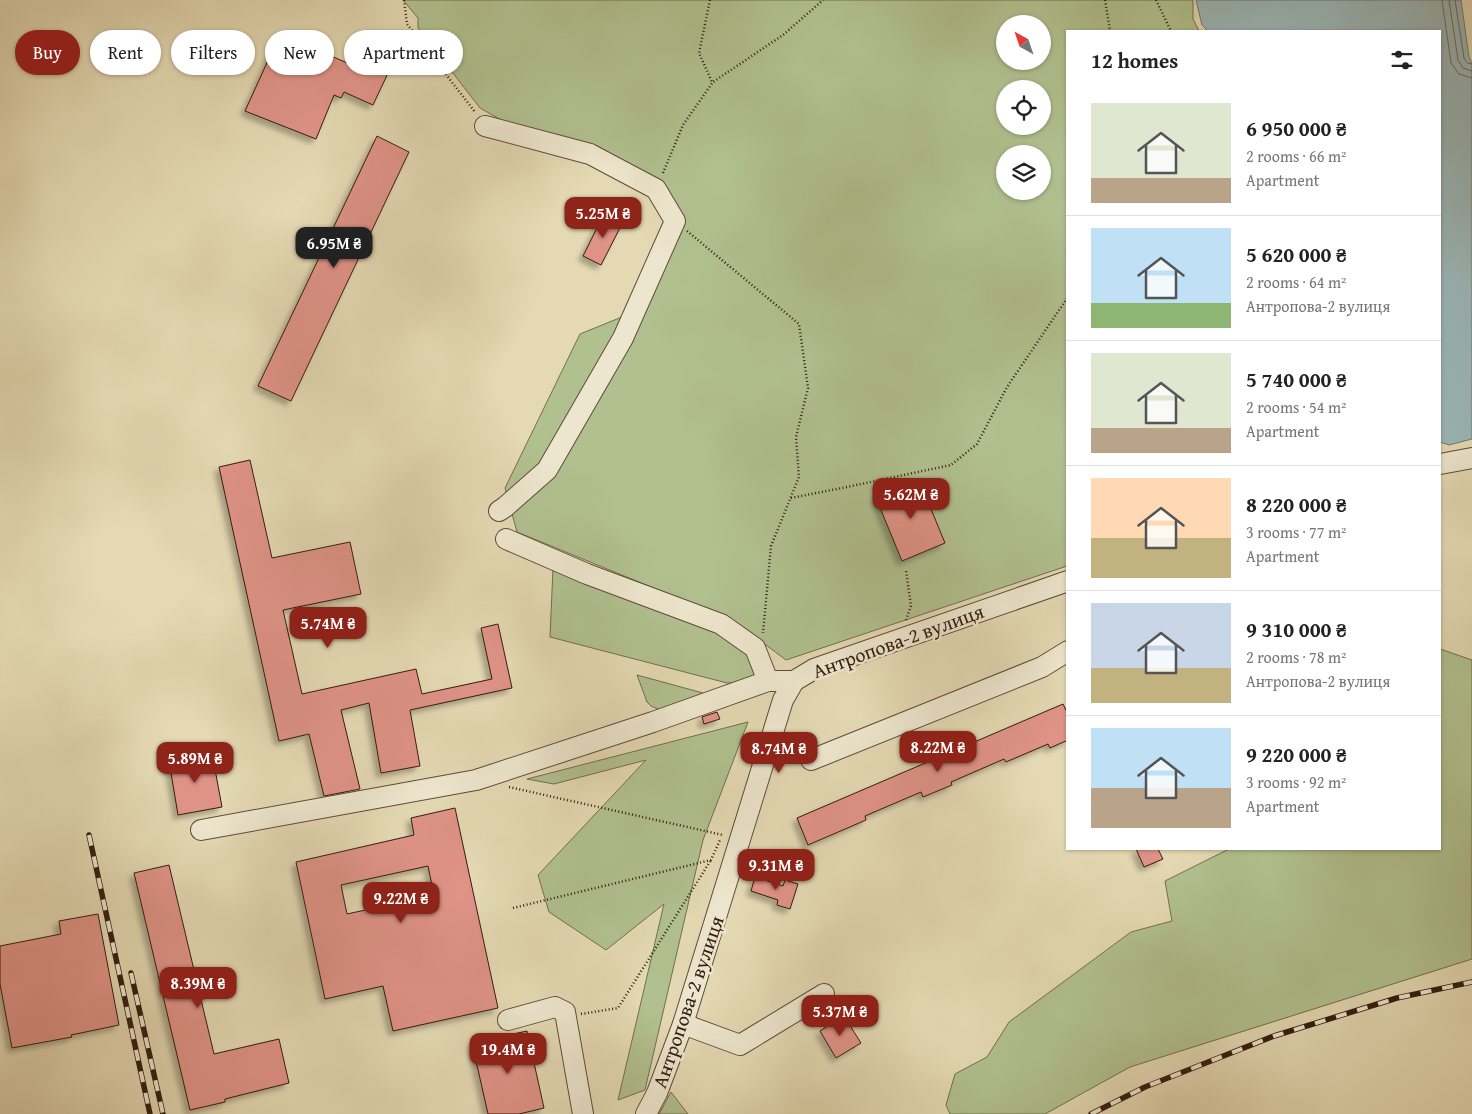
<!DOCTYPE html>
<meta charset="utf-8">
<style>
:root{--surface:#fff;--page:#f2f2f2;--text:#222;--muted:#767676;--line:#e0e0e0;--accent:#8f2418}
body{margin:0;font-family:"Gentium Book Plus",serif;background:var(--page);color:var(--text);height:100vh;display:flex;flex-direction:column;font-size:19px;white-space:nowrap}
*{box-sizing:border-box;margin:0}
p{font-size:16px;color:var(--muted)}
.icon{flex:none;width:28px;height:28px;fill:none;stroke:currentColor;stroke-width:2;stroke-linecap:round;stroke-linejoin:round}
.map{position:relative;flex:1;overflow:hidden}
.panel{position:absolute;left:1066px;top:30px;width:375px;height:820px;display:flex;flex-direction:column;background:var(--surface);border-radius:0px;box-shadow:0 1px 4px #0004}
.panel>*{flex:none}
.hud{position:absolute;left:15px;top:30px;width:475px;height:45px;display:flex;gap:10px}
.needle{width:32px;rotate:320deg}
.fabs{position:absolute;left:996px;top:15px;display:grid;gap:10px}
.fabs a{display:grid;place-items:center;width:55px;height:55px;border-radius:50%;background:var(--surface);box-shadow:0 1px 4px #0004;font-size:25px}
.price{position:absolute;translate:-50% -42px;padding:0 11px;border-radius:10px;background:var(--accent);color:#fff;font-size:16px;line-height:32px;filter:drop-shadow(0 1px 2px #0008)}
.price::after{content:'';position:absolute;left:50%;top:30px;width:15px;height:11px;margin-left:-8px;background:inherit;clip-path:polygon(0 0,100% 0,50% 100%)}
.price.current{background:#222;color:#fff}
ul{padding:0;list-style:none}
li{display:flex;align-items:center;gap:15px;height:125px;padding:0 25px}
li+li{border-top:1px solid var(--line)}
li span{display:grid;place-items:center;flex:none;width:140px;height:100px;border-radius:0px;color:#555}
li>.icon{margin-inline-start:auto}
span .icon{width:60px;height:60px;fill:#fffc;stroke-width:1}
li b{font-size:21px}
h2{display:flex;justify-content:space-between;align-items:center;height:60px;padding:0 25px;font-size:21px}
.chip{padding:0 18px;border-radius:22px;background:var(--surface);box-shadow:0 1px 4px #0004;font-size:18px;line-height:45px}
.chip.current{background:var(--accent);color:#fff}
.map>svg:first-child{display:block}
.green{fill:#b1c08f;stroke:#726e50;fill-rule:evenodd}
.water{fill:#9bb7b8;stroke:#717975}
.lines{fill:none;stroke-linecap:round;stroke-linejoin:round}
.shore{stroke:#676a64;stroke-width:1}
.building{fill:#df9387;stroke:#331c11;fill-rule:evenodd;filter:url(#shadow)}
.minor-casing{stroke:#5f4b3a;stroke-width:22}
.path{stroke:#331c11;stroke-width:2.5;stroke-dasharray:1 2.5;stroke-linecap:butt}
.minor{stroke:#ede6ce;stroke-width:20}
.rail-casing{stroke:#331c11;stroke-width:5.5}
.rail{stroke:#ede6ce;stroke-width:4;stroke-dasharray:11;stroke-linecap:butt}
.labels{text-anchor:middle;stroke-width:5;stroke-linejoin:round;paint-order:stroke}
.street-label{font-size:20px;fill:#331c11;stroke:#ede6ce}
</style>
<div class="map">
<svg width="1472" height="1114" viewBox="0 0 1472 1114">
<defs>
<filter id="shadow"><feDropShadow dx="-4.5" dy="4.5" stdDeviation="2.5" flood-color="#0004"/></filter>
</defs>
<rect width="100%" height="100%" fill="#e4d9b3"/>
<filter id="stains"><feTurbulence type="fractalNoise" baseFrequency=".004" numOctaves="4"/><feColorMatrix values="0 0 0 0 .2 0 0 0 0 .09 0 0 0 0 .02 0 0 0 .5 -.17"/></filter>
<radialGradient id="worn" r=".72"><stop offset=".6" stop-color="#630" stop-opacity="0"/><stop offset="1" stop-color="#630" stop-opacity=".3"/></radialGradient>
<!-- green -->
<g class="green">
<path d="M403,0H1193V19L1199,31H1068L1067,566L786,660L734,621L517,532L505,488L580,334L644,308L682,219L658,179L546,135L524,133L480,108L418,28V18ZM1005,24H1042V61H1005ZM1005,89H1042V126H1005ZM1005,154H1042V191H1005Z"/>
<path d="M553,568L738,641L760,676L738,683H727L550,637Z"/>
<path d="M1440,649L1472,660V959L1130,1067L1045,1114H950L946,1105L955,1074L987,1057L1009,1022L1131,932L1172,921L1165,881L1229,849H1440Z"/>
<path d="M637,675L703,693V696L660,710L651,706L647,702Z"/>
<path d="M748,722L703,840L645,1090L618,1100L664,904L606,950L549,912L538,875L646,760L554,784L527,779Z"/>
<path d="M671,1092L688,1114H659Z"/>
</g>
<!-- water -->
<path class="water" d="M1196,0H1461L1469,57L1472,63V439L1449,445L1440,442V31H1208L1202,25Z"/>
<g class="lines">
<!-- shore -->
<g class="shore">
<path d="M1442,0L1451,63L1459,74L1472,78"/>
<path d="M1449,0L1458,60L1463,68L1472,71"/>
<path d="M1455,0L1464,58L1467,63L1472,64"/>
</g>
</g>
<!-- building -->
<g class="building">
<path d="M280,34L366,71L378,45L397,54L373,105L344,92L341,98L334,95L316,139L245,111Z"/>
<path d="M377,136L409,152L291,401L258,386Z"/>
<path d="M605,212L623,222L601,265L583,256Z"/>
<path d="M250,460L272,558L350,542L361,594L283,610L302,694L416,669L422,694L492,679L481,628L498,624L512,688L410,710L420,766L381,773L369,703L341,710L360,789L324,796L309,734L279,741L219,467Z"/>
<path d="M919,480L945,543L902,561L876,498Z"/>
<path d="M1063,704L1068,714V740L1050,748L1048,744L1006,762L1004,759L951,782L952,785L923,797L921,792L865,816L866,820L808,845L797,818Z"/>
<path d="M717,712L720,719L704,724L702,717Z"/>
<path d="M212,753L222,807L178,815L169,761Z"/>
<path d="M455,808L498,1008L393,1031L383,986L325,999L296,862L414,835L411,818ZM428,866L434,895L347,914L341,885Z"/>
<path d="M1136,849H1158L1163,859L1144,867Z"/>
<path d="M169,865L214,1054L279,1039L289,1083L225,1099V1102L190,1110L134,873Z"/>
<path d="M755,877L783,886L785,880L798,884L790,909L777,905L778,900L751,891Z"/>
<path d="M98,914L119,1025L71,1035L72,1037L12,1048L0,984V946L61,934L59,921Z"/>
<path d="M844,1016L861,1043L836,1058L820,1031Z"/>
<path d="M527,1031L544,1108L519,1114H488L472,1043Z"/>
</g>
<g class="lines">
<defs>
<g id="minor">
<path d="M485,126L590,154L656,189L675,221L623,338L547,470L505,507L499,511"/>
<path d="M1440,464L1472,458"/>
<path d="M506,539L587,574L721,624L755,648L768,681"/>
<path d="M811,760L1042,667L1068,651"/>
<path d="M201,830L476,780L653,722L768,681H794"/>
<path d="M508,1020L555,1007L565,1012L583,1114"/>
<path d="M683,1024L740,1045L824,994"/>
<path d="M646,1114L657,1093L683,1024L783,700L794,681L814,669L1068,581"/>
</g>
</defs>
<!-- minor casing -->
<use href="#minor" class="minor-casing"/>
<!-- path -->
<g class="path">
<path d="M404,0L407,24L475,112"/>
<path d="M710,0L699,53L712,82"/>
<path d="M1105,0L1110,31"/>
<path d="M1156,0L1171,31"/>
<path d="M663,173L683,125L713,82L783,35L823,0"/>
<path d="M687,231L799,324L808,388L796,437L799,477L771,546L763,633"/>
<path d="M791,498L847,487L951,465L977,444L1007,387L1068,297"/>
<path d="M906,620L911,606L906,570"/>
<path d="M509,787L723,835"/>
<path d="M513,908L711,860L720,840"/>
<path d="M581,1014L618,1008L711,860"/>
</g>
<!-- minor -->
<use href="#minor" class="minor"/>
<defs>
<g id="rail">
<path d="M89,835L150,1114"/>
<path d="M131,973L163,1114"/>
<path d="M1091,1114L1145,1087L1274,1036L1397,998L1472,982"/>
</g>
</defs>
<!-- rail casing -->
<use href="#rail" class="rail-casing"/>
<!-- rail -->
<use href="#rail" class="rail"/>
</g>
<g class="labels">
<!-- street labels -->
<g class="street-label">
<text transform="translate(898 641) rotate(-20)" y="7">Антропова-2 вулиця</text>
<text transform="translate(688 1002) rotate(-71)" y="7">Антропова-2 вулиця</text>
</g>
</g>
<rect width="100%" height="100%" filter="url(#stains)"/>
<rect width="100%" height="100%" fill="url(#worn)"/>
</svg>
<div class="fabs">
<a><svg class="needle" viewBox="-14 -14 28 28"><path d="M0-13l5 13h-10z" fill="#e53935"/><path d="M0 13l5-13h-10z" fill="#767676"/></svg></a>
<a><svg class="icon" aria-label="locate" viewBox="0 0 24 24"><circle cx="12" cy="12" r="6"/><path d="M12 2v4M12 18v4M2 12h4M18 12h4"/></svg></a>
<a><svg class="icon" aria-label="layers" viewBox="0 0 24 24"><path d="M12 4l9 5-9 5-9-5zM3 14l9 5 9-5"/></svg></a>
</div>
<b class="price" style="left:603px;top:239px">5.25M ₴</b>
<b class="price current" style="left:334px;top:269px">6.95M ₴</b>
<b class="price" style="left:911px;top:520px">5.62M ₴</b>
<b class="price" style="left:328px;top:649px">5.74M ₴</b>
<b class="price" style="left:938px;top:773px">8.22M ₴</b>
<b class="price" style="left:779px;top:774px">8.74M ₴</b>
<b class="price" style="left:195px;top:784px">5.89M ₴</b>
<b class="price" style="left:776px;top:891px">9.31M ₴</b>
<b class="price" style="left:401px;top:924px">9.22M ₴</b>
<b class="price" style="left:198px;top:1009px">8.39M ₴</b>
<b class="price" style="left:840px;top:1037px">5.37M ₴</b>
<b class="price" style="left:508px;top:1075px">19.4M ₴</b>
<div class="hud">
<a class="chip current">Buy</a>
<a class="chip">Rent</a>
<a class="chip">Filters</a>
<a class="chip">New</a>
<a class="chip">Apartment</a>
</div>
<section class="panel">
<h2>12 homes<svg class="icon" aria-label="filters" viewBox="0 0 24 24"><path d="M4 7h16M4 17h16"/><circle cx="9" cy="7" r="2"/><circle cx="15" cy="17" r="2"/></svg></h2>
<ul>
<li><span style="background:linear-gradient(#dfe7d0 75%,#b9a48a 0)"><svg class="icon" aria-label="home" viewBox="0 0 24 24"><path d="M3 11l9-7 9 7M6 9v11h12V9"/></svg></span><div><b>6 950 000 ₴</b><p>2 rooms · 66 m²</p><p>Apartment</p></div></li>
<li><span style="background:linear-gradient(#bfe0f5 75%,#8fb573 0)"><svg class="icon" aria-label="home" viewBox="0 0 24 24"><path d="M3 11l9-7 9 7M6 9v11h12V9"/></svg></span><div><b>5 620 000 ₴</b><p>2 rooms · 64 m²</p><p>Антропова-2 вулиця</p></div></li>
<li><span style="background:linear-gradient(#dfe7d0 75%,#b9a48a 0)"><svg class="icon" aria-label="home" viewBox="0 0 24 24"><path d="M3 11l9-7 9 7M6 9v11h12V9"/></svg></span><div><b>5 740 000 ₴</b><p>2 rooms · 54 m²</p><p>Apartment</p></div></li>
<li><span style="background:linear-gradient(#ffd9b3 60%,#c2b280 0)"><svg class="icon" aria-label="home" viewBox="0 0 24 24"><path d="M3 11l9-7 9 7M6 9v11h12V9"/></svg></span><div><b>8 220 000 ₴</b><p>3 rooms · 77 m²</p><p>Apartment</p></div></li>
<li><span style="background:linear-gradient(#c9d6e8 65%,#c2b280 0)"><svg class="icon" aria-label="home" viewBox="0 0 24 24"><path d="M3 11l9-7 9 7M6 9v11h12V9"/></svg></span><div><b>9 310 000 ₴</b><p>2 rooms · 78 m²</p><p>Антропова-2 вулиця</p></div></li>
<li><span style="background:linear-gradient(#bfe0f5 60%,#b9a48a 0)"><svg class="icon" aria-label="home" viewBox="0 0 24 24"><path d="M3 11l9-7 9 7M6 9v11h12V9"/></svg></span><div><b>9 220 000 ₴</b><p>3 rooms · 92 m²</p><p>Apartment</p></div></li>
</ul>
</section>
</div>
